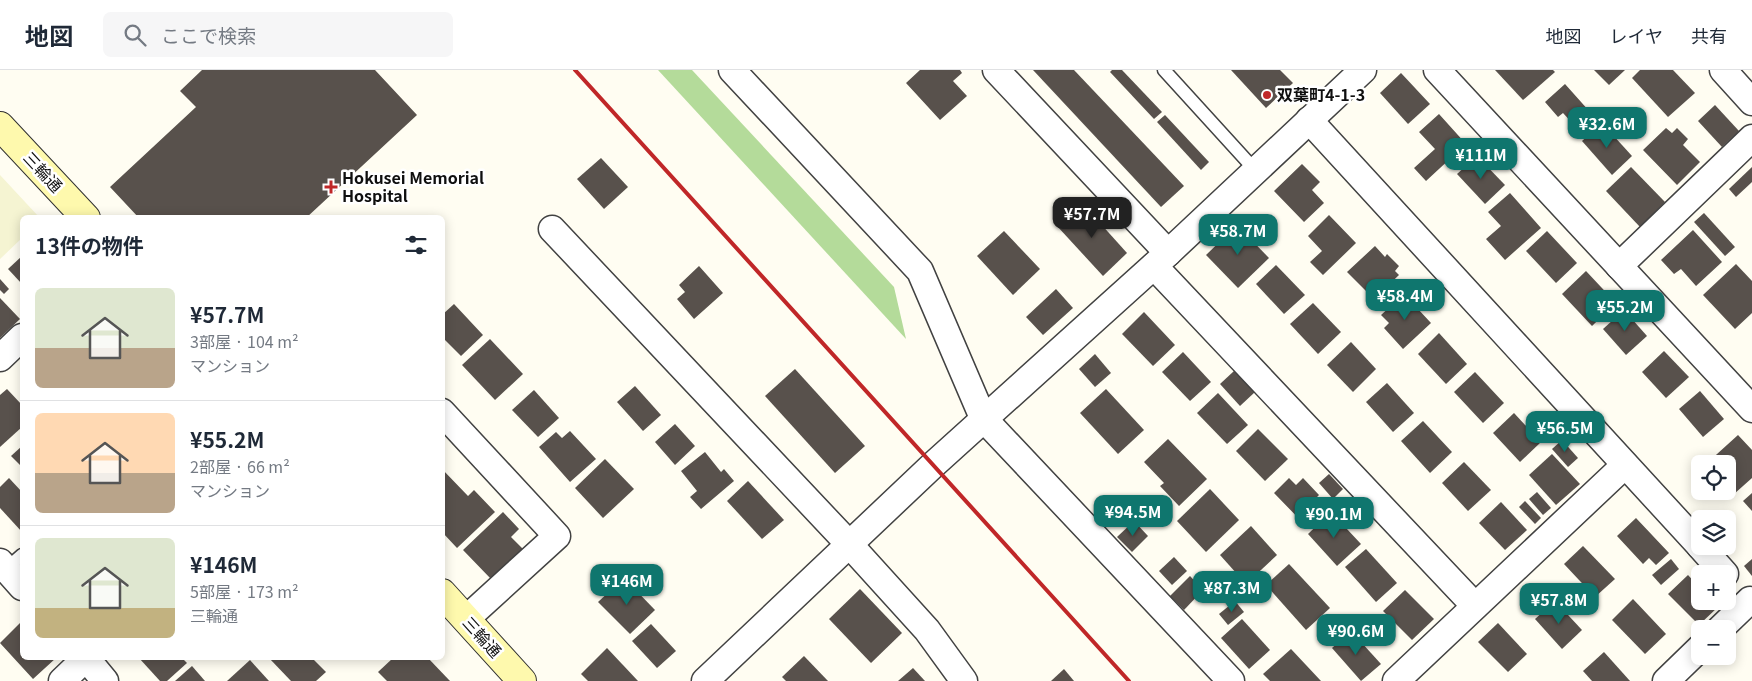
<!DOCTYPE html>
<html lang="ja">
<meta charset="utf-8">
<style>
:root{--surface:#fff;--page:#f6f6f7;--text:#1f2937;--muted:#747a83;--line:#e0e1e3;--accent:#0f766e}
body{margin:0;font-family:Georgia,"Noto Sans JP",serif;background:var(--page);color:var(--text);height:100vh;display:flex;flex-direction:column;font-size:19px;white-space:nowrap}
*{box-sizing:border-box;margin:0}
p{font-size:16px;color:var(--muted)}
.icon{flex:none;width:28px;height:28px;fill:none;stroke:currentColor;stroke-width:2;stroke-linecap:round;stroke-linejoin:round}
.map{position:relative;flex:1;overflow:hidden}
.side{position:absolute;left:20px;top:145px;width:425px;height:445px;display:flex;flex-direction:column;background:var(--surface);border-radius:8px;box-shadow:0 2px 12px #0003}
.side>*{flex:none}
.tools{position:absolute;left:1691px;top:385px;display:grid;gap:10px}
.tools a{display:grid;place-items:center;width:45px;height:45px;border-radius:8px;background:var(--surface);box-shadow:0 2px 12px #0003;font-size:25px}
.price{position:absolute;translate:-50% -42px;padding:0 11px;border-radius:10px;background:var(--accent);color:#fff;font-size:16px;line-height:32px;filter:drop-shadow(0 1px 2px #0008)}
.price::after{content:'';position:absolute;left:50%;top:30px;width:15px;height:11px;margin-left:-8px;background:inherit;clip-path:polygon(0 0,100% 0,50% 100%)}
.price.selected{background:#222;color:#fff}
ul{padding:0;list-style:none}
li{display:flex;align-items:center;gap:15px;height:125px;padding:0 15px}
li+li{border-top:1px solid var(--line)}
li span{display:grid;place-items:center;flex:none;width:140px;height:100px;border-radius:8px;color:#555}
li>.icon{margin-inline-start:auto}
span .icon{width:60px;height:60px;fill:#fffc;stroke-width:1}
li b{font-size:21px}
h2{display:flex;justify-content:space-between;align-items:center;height:60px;padding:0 15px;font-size:21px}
header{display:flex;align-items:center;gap:30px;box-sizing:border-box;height:70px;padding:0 25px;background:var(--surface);border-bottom:1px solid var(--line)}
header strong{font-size:24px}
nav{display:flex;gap:28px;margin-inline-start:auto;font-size:18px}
.search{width:350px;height:45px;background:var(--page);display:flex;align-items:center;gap:12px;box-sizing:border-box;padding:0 18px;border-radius:8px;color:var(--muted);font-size:19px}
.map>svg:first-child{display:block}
.farmland{fill:#f5f4d2}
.forest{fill:#b4db9a}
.building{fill:#58514c}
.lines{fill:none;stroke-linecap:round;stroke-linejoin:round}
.lane-casing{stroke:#424242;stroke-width:15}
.street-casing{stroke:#424242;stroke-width:29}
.secondary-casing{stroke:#313131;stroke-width:30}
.lane{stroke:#fff;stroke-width:12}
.street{stroke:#fff;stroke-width:26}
.secondary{stroke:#fef9ad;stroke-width:28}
.rail{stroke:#c02728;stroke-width:4}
.poi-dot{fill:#c02728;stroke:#fff;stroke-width:2}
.labels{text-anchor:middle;stroke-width:5;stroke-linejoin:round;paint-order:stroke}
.poi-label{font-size:16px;font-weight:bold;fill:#0f0f0f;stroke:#fff;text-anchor:start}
.street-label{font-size:16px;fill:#0f0f0f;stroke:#fff}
</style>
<header>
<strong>地図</strong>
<div class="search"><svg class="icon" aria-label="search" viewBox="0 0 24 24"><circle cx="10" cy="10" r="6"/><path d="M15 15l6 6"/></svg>ここで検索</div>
<nav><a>地図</a><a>レイヤ</a><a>共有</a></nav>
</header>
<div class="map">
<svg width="1752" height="611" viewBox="0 0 1752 611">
<rect width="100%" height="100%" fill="#fffdf2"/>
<!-- farmland -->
<path class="farmland" d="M0,105L39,147L22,148V168L0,189Z"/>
<!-- forest -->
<path class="forest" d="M658,0H692L894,217L906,269Z"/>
<!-- building -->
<g class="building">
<path d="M202,0H375L417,45L306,148H139L110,117L196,37L180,21Z"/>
<path d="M920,0H960L962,3L953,11L967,26L940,50L906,13Z"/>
<path d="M1033,0H1074L1184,116L1161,137Z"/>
<path d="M1112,0H1122L1162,42L1154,49L1110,2Z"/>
<path d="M1231,0H1280L1293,13L1266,38Z"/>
<path d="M1495,0H1553L1555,2L1523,30Z"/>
<path d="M1594,0H1625L1609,15Z"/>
<path d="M1640,0H1673L1695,23L1668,47L1632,8Z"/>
<path d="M1401,3L1430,34L1408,54L1380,23Z"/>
<path d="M1565,14L1590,42L1575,56L1563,43L1558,47L1545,32Z"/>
<path d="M1715,35L1739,61L1722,77L1698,51Z"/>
<path d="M1439,44L1466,74L1426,111L1414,98L1435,79L1419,62Z"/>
<path d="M1165,45L1209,92L1201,100L1157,52Z"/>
<path d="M1602,53L1632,86L1612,105L1582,71Z"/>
<path d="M1666,58L1672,63L1677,58L1688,69L1683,75L1700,92L1677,115L1643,80Z"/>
<path d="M1477,86L1505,115L1485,134L1457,104Z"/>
<path d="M601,88L628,117L604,139L577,109Z"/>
<path d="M1302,94L1320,112L1312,120L1324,133L1304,152L1274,121Z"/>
<path d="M1631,97L1665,132L1640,157L1606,121Z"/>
<path d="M1752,97V112L1736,127L1729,119Z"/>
<path d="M1510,123L1541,158L1505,190L1486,169L1501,156L1488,142Z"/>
<path d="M1082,133L1127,183L1103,206L1057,156Z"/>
<path d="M1704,143L1735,177L1725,186L1694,152Z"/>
<path d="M1329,145L1356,173L1323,205L1310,192L1322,181L1308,166Z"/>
<path d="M1237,155L1269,188L1238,218L1206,185Z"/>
<path d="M1693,160L1722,192L1696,216L1681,199L1674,204L1661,190Z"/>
<path d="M1004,161L1040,199L1013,225L977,186Z"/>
<path d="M1547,161L1577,193L1556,213L1526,181Z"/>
<path d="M1375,176L1385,187L1387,184L1399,196L1395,201L1399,205L1374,229L1347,202Z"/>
<path d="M22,186V214L8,199Z"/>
<path d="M1736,194L1752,211V243L1735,259L1703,225Z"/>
<path d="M1276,195L1305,225L1284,244L1256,214Z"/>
<path d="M699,196L723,223L694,249L677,229L685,222L679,215Z"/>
<path d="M1586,201L1616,233L1592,256L1562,224Z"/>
<path d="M0,209L9,219L4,224L0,220Z"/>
<path d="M1056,219L1073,238L1043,265L1026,247Z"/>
<path d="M1404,224L1431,253L1403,279L1384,258L1389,253L1381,245Z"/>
<path d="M0,228L20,249L0,268Z"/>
<path d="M1313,233L1341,262L1318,284L1290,254Z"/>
<path d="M454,234L483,265L461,286L442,267V245Z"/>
<path d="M1624,240L1647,266L1626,285L1603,259Z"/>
<path d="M1144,242L1175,275L1153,296L1122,264Z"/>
<path d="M1439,263L1467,294L1446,314L1418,284Z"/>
<path d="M490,269L523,304L495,330L462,295Z"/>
<path d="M1351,272L1376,299L1353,322L1327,295Z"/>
<path d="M1664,281L1689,307L1666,328L1642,302Z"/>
<path d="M1183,282L1211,312L1190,331L1162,302Z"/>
<path d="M1095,284L1111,303L1095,317L1079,299Z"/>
<path d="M795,299L865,376L835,403L765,326Z"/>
<path d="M1234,301L1255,322L1240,336L1220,314Z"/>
<path d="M1475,302L1504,333L1483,353L1454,322Z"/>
<path d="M1387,313L1414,343L1393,362L1366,332Z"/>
<path d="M635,316L661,345L643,361L617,332Z"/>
<path d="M7,319L22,335V357L0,377V325Z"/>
<path d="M1106,319L1144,360L1118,384L1080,343Z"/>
<path d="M534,320L559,348L538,367L512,340Z"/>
<path d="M1700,321L1724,349L1703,367L1679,339Z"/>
<path d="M1218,323L1248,355L1227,374L1197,343Z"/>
<path d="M1514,343L1541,372L1520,392L1493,363Z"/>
<path d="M1423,351L1452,382L1430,403L1401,371Z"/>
<path d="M675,354L695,376L675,395L655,372Z"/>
<path d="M1258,359L1288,389L1265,411L1236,381Z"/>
<path d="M570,361L596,389L570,412L539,377L556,362L562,368Z"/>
<path d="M1738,365L1752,380V408L1734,424L1728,418V394H1706Z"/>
<path d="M1168,369L1207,409L1179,436L1160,416L1164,413L1144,392Z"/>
<path d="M1562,370L1578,388L1568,397L1552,379Z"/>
<path d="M22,376V397L11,386Z"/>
<path d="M705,382L721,402L724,399L734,411L701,439L690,427L697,421L681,401Z"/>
<path d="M1552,384L1580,414L1556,435L1529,405Z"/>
<path d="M605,389L634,419L603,448L575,418Z"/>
<path d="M1464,392L1491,420L1468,441L1442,413Z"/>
<path d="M442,399L468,426L474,420L495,442L457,478L442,462Z"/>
<path d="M1329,404L1343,419L1333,429L1319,413Z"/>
<path d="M9,408L22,422V462L0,438V417Z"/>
<path d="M1289,408L1296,415L1303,408L1319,425L1312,432L1323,443L1307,457L1274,423Z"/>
<path d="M748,411L784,450L762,469L727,431Z"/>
<path d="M1210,419L1239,450L1206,482L1177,451Z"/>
<path d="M1537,422L1551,438L1543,445L1529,429Z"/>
<path d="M1752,423V441L1743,431Z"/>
<path d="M1525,431L1541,448L1535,454L1519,437Z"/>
<path d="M1501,432L1527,460L1505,480L1479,453Z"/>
<path d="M503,442L519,459L511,467L523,479L491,509L463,480Z"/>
<path d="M1331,442L1361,474L1337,496L1308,464Z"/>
<path d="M1636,448L1669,483L1656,495L1649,488L1643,494L1617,466Z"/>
<path d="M1134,451L1148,466L1132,482L1117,467Z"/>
<path d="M1251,456L1277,485L1246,514L1220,485Z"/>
<path d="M1583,476L1615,509L1595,527L1564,494Z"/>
<path d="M1366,479L1397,513L1376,532L1345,497Z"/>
<path d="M1174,487L1187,501L1172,515L1159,501Z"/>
<path d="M1671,489L1679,499L1661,515L1652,505Z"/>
<path d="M1752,489V506L1744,496Z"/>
<path d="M1289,494L1330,538L1306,560L1266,515Z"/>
<path d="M1688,505L1700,518V531H1713L1718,537L1699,555L1668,524Z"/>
<path d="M1190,506L1203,520L1184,540L1170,526Z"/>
<path d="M624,508L655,540L630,564L598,532Z"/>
<path d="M860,519L902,563L871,593L829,549Z"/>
<path d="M1405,520L1434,549L1412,570L1383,541Z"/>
<path d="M1633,529L1666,564L1645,584L1612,550Z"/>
<path d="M1235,531L1244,542L1228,555L1219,544Z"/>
<path d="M1555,531L1582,560L1562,579L1535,549Z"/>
<path d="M1242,549L1270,580L1249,599L1221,568Z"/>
<path d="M22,551V588H56L33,609L0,573Z"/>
<path d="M1498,553L1527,584L1508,602L1478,572Z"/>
<path d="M651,554L676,581L657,598L632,571Z"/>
<path d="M1351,561L1381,594L1361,611L1332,578Z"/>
<path d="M607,578L638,611H588L581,604Z"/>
<path d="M1291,579L1321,611H1270L1263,604Z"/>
<path d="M1604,582L1630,611H1592L1583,601Z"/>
<path d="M804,586L828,611H786L782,607Z"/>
<path d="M139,588H182L187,593L167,611H160Z"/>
<path d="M269,588H312L326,602L316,611H291Z"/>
<path d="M393,588H428L450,611H387L378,602Z"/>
<path d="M250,590L269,611H227Z"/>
<path d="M192,596L205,611H175Z"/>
<path d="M913,598L925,611H898Z"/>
<path d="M1064,599L1074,611H1051Z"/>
</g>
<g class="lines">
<defs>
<g id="lane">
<path d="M1164,0L1256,101"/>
<path d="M6,499L22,485"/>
</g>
<g id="street">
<path d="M732,0L920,201L983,348L1231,611"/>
<path d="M996,0L1168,183"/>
<path d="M1437,0L1752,339"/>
<path d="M1723,0L1752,32"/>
<path d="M1309,50L1700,476"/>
<path d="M552,159L849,474L927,560L964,611"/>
<path d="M1154,196L1475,536"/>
<path d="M1619,196L1752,68"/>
<path d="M0,288L22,267"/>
<path d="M442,342L557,466L466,549"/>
<path d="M1700,476L1725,504"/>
<path d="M0,492L22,517"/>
<path d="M1720,559L1750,530"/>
<path d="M86,588L105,611"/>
<path d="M62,611L86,588"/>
<path d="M705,611L933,395L1168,183L1363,0"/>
<path d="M1396,611L1625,395"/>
<path d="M1666,611L1700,578"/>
</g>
<g id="secondary">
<path d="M0,56L86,148"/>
<path d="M442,523L522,611"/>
</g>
</defs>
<!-- lane casing -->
<use href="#lane" class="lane-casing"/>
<!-- street casing -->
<use href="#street" class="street-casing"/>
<!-- secondary casing -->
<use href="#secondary" class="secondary-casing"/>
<!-- lane -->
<use href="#lane" class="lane"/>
<!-- street -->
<use href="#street" class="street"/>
<!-- secondary -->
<use href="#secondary" class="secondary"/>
<!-- rail -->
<path class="rail" d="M575,0L1129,611"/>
</g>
<!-- markers -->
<g class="poi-dot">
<circle cx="1267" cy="25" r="5"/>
<path d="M328.5 109.5h5v5h5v5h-5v5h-5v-5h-5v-5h5z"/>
</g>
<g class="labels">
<!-- poi labels -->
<g class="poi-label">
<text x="1277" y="31">双葉町4-1-3</text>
<text x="342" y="114">Hokusei Memorial<tspan x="342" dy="18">Hospital</tspan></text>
</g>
<!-- street labels -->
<g class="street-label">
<text transform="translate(43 102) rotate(47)" y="6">三輪通</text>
<text transform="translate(482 567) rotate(48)" y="6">三輪通</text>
</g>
</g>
</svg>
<div class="tools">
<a><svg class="icon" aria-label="locate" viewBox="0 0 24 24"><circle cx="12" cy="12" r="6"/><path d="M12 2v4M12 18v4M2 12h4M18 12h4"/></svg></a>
<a><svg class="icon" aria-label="layers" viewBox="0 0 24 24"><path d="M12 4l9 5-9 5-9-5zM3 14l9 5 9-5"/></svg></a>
<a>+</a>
<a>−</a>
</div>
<b class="price" style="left:1607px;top:79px">¥32.6M</b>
<b class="price" style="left:1481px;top:110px">¥111M</b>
<b class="price selected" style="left:1092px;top:169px">¥57.7M</b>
<b class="price" style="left:1238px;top:186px">¥58.7M</b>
<b class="price" style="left:1405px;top:251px">¥58.4M</b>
<b class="price" style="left:1625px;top:262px">¥55.2M</b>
<b class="price" style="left:1565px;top:383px">¥56.5M</b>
<b class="price" style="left:1133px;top:467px">¥94.5M</b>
<b class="price" style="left:1334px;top:469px">¥90.1M</b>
<b class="price" style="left:627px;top:536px">¥146M</b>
<b class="price" style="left:1232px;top:543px">¥87.3M</b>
<b class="price" style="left:1559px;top:555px">¥57.8M</b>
<b class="price" style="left:1356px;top:586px">¥90.6M</b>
<section class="side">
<h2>13件の物件<svg class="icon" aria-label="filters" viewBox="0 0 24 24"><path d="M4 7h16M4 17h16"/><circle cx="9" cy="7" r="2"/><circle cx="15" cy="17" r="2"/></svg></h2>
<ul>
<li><span style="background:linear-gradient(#dfe7d0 60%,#b9a48a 0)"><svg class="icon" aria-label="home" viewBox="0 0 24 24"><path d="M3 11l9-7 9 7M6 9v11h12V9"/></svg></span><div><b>¥57.7M</b><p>3部屋 · 104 m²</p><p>マンション</p></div></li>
<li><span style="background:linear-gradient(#ffd9b3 60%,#b9a48a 0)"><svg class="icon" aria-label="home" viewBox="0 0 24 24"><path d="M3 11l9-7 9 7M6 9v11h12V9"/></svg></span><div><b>¥55.2M</b><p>2部屋 · 66 m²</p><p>マンション</p></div></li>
<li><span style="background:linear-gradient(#dfe7d0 70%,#c2b280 0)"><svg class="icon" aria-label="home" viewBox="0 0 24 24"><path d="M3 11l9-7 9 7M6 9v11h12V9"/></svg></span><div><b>¥146M</b><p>5部屋 · 173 m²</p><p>三輪通</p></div></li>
</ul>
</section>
</div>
